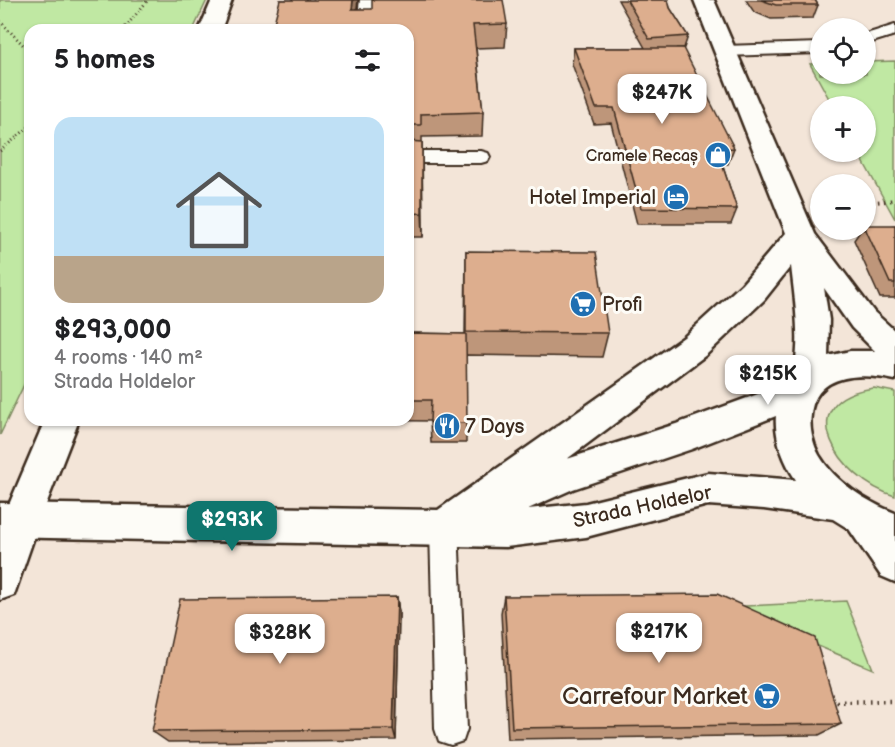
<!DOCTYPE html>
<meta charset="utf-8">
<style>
:root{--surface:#fff;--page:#f6f6f6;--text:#202124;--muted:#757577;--line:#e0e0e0;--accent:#0f766e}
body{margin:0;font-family:"Balsamiq Sans",sans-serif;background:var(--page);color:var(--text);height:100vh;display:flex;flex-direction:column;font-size:22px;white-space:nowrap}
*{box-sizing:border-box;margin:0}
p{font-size:20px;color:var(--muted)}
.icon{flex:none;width:33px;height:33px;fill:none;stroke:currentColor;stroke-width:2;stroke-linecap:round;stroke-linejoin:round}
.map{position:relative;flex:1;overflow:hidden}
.details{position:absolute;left:24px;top:24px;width:390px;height:402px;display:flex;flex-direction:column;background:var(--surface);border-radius:18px;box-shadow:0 2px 4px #0004}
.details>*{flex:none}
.tools{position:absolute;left:810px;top:18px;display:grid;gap:12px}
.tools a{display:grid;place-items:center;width:66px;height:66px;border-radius:50%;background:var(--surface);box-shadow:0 2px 4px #0004;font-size:30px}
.price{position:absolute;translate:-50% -51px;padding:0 14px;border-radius:12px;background:#fff;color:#222;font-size:20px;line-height:39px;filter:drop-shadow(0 2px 3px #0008)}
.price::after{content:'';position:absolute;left:50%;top:36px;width:18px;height:14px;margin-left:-9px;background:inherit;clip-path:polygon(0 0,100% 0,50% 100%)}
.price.selected{background:var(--accent);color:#fff}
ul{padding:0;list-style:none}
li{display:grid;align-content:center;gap:12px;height:318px;padding:0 30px}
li+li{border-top:2px solid var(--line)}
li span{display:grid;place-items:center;height:186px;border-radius:18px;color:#555}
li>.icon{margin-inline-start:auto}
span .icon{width:108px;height:108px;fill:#fffc;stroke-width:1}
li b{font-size:26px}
h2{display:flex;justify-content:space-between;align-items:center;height:72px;padding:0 30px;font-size:26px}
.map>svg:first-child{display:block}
.green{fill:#c0e8a3;stroke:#7e8960;stroke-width:1.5}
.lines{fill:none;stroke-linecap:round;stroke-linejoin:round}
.lane-casing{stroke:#3b2a1e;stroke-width:4}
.street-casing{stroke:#3b2a1e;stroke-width:5}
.secondary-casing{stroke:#3b2a1e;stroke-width:5}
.path-far2{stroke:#3b2a1e;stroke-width:3;stroke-dasharray:1 3;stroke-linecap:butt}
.path-far1{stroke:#3b2a1e;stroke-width:4;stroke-dasharray:1.5 4.5;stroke-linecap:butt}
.path{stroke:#3b2a1e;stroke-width:4.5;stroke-dasharray:1.5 5;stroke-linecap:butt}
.lane{fill:#fdfcf7;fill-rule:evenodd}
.street{fill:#fdfcf7;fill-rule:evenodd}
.secondary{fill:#fdfcf7;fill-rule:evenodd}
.wall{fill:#be967a;stroke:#3b2a1e;stroke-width:1.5}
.shaded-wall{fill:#9b7a63;stroke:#3b2a1e;stroke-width:1.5}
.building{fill:#ddae8e;stroke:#3b2a1e;stroke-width:1.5}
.labels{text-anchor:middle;stroke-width:6;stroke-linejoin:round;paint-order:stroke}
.far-poi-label{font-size:16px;fill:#3b2a1e;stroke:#fdfcf7;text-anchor:end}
.poi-label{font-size:20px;fill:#3b2a1e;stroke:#fdfcf7;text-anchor:start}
.street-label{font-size:20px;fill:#3b2a1e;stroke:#fdfcf7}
.near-poi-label{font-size:24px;fill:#3b2a1e;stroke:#fdfcf7;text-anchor:end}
</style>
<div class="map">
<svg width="895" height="747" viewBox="0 0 895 747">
<rect width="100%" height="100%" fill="#f3e5d8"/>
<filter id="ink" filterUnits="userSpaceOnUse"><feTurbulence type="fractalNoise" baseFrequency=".0167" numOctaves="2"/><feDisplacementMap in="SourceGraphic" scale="12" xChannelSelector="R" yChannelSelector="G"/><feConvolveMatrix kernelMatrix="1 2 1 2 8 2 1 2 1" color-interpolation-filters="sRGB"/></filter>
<g filter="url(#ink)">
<!-- green -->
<g class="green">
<path d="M0,0H207L193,30H30V372L0,435Z"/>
<path d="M895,61V219L858,152H866V106H833L810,64L820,63V74H866V62Z"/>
<path d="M874,388L895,392V496C839,480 787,399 874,388Z"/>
<path d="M846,601L873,669L725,607Z"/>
</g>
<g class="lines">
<defs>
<g id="lane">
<path d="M360,0H374L372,30H356Z"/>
<path d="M895,25V35L866,44V34Z"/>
<path d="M820,43V53L724,56L716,51L724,46Z"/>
<path d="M408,151H481L488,153L490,157L488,161L481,163H408Z"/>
<path d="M444,515L454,519L458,528L467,729L463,741L451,745L439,741L435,729L430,528L434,519Z"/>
</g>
<g id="street">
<path d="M212,0H232L221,30H199Z"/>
<path d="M45,420H79L40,520L14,595L0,600V526Z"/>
</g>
<path id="secondary" d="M694,0H714L815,234L874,312L895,331V380C862,373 815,372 811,415C809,428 813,444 819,455C835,482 867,502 895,513V582L881,576L849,529L833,519L764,509L708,505L586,537L506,547L0,537V503L438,510L684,337L742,284L786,233ZM791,266C794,295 805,360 788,383L676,424L567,459L706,355L764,300ZM824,288L852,328L875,351H850L828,356L829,320ZM776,416C774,437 784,463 796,480L708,473L586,503L528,509L573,489L692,449Z"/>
</defs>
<!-- lane casing -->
<use href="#lane" class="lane-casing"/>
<!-- street casing -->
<use href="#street" class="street-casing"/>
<!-- secondary casing -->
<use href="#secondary" class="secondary-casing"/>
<!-- path-far2 -->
<g class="path-far2">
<path d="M0,21L30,52"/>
<path d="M123,30L148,0"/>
<path d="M0,151L30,126"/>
</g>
<!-- path-far1 -->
<path class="path-far1" d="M866,203L895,200"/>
<!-- path -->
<path class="path" d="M830,702L895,701"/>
<!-- lane -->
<use href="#lane" class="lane"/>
<!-- street -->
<use href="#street" class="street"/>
<!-- secondary -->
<use href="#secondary" class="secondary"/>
</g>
<!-- wall -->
<g class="wall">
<path d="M280,0H358L357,9L507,24L505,47L476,48L483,112L482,136L422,137L423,237H408V30Z"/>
<path d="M618,0H668L670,8L688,36L684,48H677L734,148L728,164H722L737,209L731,224H637L611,123L594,124L572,64L574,48H645Z"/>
<path d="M746,0H815L818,5L813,18L771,19L754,12Z"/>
<path d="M895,225V298H880L854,240L861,230Z"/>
<path d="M466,251L608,333L602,357L466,355V443H431L430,421L345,420H408V333L465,334Z"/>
<path d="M504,596L841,724L819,735L508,739L501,613Z"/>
<path d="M397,597L399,613L396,740L168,742L152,731Z"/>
</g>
<!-- shaded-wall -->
<g class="shaded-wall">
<path d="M353,0H358L354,30L352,9Z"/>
<path d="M422,142V165L423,237L422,213Z"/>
<path d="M397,597L399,613L396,740L393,729Z"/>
</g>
<!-- building -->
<g class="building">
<path d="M280,0H353L352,9H372V0H503L507,24L473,25L483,112L421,114V125H408V30H272Z"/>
<path d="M627,0H668L670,8L688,36L649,39Z"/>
<path d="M761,0H815L818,5H776Z"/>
<path d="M574,48H683L734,148L717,149L737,209L641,208L614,108H596Z"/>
<path d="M408,141L422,142V213L408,214Z"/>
<path d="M866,225H895V283H890L866,230Z"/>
<path d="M466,251L596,252L608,333L466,332Z"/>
<path d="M408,333L466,334L467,423L430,422L431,400H408Z"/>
<path d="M717,594L815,638L841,724L512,728L504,596Z"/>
<path d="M397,597L393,729L152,731L180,599Z"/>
</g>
</g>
<!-- icons -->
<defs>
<symbol id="shop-disc" viewBox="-11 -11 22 22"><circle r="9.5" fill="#1f6fb2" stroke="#fdfcf7"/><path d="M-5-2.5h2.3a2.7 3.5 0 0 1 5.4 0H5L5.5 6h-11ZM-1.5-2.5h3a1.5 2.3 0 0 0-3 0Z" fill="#fff"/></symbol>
<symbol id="hotel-disc" viewBox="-11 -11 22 22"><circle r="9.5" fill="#1f6fb2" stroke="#fdfcf7"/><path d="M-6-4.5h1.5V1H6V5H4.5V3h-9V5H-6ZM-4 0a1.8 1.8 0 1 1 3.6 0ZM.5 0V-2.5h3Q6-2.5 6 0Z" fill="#fff"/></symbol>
<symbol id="supermarket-disc" viewBox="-11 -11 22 22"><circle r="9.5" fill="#1f6fb2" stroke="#fdfcf7"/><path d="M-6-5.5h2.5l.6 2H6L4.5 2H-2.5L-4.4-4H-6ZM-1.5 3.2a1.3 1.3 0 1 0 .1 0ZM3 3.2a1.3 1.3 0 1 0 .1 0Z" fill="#fff"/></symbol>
<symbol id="restaurant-disc" viewBox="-11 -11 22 22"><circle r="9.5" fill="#1f6fb2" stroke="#fdfcf7"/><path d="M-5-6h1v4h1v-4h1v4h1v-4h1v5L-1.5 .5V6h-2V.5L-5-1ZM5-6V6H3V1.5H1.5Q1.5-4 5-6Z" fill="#fff"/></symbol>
</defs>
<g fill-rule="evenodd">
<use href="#shop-disc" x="703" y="140" width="30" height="30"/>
<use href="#hotel-disc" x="661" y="182" width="30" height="30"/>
<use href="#supermarket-disc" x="568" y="289" width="30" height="30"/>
<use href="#restaurant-disc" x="432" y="411" width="30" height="30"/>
<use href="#supermarket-disc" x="752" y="681" width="30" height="30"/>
</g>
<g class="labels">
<!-- far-poi labels -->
<g class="far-poi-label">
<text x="698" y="161">Cramele Recaș</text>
</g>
<!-- poi labels -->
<g class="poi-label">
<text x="656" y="204" text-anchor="end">Hotel Imperial</text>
<text x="602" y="311">Profi</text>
<text x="466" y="433">7 Days</text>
</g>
<!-- street labels -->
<g class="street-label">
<text transform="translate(642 506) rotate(-12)" y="7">Strada Holdelor</text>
</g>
<!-- near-poi labels -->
<g class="near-poi-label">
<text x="748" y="704">Carrefour Market</text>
</g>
</g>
</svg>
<div class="tools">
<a><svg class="icon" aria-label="locate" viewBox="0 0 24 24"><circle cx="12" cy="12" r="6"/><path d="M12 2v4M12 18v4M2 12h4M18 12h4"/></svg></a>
<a>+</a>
<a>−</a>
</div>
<b class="price" style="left:662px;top:125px">$247K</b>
<b class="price" style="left:768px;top:406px">$215K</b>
<b class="price selected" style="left:232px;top:552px">$293K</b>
<b class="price" style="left:659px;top:664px">$217K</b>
<b class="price" style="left:280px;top:665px">$328K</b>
<section class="details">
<h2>5 homes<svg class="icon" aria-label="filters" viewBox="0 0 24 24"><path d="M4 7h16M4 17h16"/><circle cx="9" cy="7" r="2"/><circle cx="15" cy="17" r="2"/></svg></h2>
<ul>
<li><span style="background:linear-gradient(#bfe0f5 75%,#b9a48a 0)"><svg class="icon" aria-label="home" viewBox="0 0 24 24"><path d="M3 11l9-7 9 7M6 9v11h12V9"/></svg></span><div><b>$293,000</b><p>4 rooms · 140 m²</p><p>Strada Holdelor</p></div></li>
</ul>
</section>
</div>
